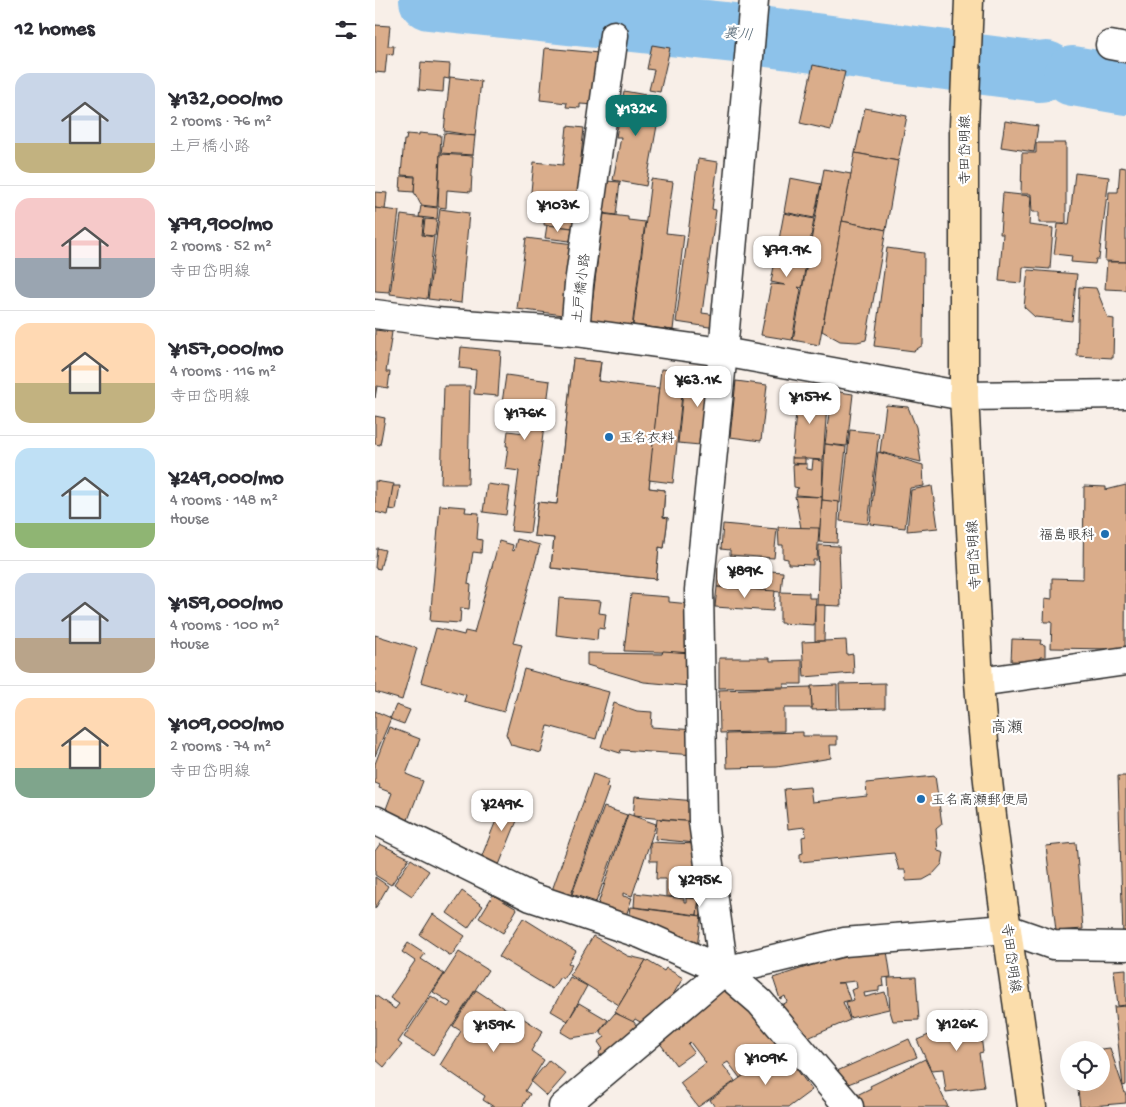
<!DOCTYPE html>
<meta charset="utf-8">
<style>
:root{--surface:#fff;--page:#f7f7f7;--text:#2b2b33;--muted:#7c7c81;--line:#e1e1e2;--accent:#0f766e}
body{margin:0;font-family:"Gochi Hand","Klee One",sans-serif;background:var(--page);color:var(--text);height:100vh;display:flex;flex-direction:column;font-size:19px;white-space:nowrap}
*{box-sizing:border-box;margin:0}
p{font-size:16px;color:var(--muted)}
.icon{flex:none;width:28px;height:28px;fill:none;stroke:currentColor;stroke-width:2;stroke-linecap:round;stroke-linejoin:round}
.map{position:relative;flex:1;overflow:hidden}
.side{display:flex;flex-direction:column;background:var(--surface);width:375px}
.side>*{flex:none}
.tools{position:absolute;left:685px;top:1041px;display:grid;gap:10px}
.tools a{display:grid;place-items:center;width:50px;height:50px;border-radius:50%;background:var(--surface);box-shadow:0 5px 20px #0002;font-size:25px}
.price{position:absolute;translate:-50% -42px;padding:0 11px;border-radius:10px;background:#fff;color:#222;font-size:16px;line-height:32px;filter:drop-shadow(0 1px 2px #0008)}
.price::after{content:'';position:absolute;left:50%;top:30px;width:15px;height:11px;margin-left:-8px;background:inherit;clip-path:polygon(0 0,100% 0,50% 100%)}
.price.current{background:var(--accent);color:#fff}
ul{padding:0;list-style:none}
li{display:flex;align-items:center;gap:15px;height:125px;padding:0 15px}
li+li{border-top:1px solid var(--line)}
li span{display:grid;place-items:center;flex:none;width:140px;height:100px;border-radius:15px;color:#555}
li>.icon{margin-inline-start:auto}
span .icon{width:60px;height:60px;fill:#fffc;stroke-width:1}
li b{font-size:21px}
h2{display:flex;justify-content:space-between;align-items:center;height:60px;padding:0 15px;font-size:21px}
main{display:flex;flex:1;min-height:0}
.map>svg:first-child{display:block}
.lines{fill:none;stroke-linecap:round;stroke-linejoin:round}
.river{stroke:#8dc2ea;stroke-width:60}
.building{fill:#daad8b;stroke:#2b2b2b}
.minor-casing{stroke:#2b2b2b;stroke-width:31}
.major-casing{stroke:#2b2b2b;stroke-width:31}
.minor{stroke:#fff;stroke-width:28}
.major{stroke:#fbddab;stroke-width:28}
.poi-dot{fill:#1f6fb2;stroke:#fff;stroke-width:2}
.labels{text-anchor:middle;stroke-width:4.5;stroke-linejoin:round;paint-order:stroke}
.street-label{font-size:14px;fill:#2b2b2b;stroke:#fff}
.poi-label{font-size:14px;fill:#2b2b2b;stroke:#fff;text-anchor:start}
.water-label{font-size:15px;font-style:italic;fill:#4d606e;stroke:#fff}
.quarter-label{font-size:16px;fill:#2b2b2b;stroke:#fff}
</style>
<main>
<section class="side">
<h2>12 homes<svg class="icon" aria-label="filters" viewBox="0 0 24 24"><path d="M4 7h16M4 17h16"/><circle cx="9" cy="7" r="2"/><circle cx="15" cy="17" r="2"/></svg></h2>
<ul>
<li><span style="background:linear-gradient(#c9d6e8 70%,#c2b280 0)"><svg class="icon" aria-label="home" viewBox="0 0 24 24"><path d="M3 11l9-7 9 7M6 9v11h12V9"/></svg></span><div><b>¥132,000/mo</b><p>2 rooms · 76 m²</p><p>土戸橋小路</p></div></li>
<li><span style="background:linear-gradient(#f6c9c9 60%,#9aa5b1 0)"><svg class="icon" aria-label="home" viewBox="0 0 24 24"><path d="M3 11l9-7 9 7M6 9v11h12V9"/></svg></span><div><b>¥79,900/mo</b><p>2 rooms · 52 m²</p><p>寺田岱明線</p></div></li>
<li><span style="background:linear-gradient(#ffd9b3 60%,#c2b280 0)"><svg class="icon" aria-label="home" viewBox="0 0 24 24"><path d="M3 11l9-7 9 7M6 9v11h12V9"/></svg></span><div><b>¥157,000/mo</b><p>4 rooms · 116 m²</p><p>寺田岱明線</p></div></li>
<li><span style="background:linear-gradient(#bfe0f5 75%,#8fb573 0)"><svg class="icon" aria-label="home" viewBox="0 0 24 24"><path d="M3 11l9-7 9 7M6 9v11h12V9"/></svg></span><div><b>¥249,000/mo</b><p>4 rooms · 148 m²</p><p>House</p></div></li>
<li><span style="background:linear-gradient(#c9d6e8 65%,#b9a48a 0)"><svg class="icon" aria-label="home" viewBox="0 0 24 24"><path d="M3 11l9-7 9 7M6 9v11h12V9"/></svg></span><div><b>¥159,000/mo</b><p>4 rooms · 100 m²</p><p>House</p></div></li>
<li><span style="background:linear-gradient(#ffd9b3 70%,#7fa58c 0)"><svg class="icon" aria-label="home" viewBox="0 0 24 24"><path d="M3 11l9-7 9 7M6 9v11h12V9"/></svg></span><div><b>¥109,000/mo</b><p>2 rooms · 74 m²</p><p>寺田岱明線</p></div></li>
</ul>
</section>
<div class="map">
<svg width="751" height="1107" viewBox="0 0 751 1107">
<rect width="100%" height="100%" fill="#f8efe8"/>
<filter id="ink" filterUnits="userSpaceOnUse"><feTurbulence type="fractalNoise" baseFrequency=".02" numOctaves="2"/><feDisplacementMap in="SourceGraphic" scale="10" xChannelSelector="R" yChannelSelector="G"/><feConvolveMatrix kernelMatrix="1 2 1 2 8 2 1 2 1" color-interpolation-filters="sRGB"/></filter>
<g filter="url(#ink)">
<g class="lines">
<!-- river -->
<g class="river">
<path d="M54,0L369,34L665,72L671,71"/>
<path d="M698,76L751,85"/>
</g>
</g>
<!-- building -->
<g class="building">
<path d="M0,25L15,26L13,46H19L18,55L12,54L10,73L0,72Z"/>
<path d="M277,45L295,48L285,92L274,90L279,70L272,69Z"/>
<path d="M170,48L224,53L219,105L205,104V108L191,107L192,103L165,100Z"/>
<path d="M46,62L75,64L74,79L69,78L68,92L44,90Z"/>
<path d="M438,65L470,72L456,130L425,123Z"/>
<path d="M75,77L106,81L100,136L69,131Z"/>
<path d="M249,91L287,98L271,186L238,180L246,137H241Z"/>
<path d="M490,108L532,116L523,161L480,153Z"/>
<path d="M630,121L663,126L659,152L626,147Z"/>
<path d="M192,126L209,128L205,167L215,168L209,229L169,225L171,202L155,201L159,162L188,165Z"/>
<path d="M44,133L66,135L62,207L46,205L39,192L40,176L26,175L29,140H31L32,134L44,135Z"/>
<path d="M69,133L100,136L98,155L66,153Z"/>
<path d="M661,143H691V223H664V212H657L656,194H646L647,153H661Z"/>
<path d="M480,153L523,161L511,230L467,221Z"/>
<path d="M65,154L98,156L96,192L72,190L71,208L63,207Z"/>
<path d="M323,159L343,162L337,209L341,210L327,313L342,315L341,328L301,322Z"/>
<path d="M745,167L751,168V262L730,261L734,192H743Z"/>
<path d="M449,169L476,174L444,345L418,340Z"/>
<path d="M700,173L734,177L724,259H721L720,264L696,262L697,256L679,254L683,224L694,225Z"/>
<path d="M26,176L40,177L39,192L25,191Z"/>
<path d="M415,178L446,184L439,218L409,212Z"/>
<path d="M276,179L298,182L291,233L309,235L298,330L258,325Z"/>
<path d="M230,181L245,182L241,215L226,213Z"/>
<path d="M0,192L12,193L10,210L0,208Z"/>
<path d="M628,193L656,196L654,225L678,228L675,269L648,267L647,283L624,281L628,234H625Z"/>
<path d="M46,206L63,208L62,219L44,217Z"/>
<path d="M0,208L24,211L14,292L0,291Z"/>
<path d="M65,209L94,213L86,303L53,299Z"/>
<path d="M409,213L439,219L435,243L419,240L418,248L433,250L427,288L423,287L426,290L417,340L386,335L396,284L410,285L396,282Z"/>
<path d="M228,214L253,217V220L270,222L257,328L215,322Z"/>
<path d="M26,215L49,218L47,235L59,237L52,299L15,294Z"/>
<path d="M50,219L62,220L60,236L48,235Z"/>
<path d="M467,221L511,230L491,340L482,342L465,341L447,331Z"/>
<path d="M172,225L197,228L195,241L170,238Z"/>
<path d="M151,238L207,245L204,317L142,309Z"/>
<path d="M512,248L549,253L548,345L539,351L499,346Z"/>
<path d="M732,262H751V290L730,289Z"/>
<path d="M653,270L702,274L697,321L660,317L649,307Z"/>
<path d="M704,287L721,288L733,318L739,319L738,358L702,356Z"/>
<path d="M0,330L17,332L11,372H15L13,388L2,386L0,398Z"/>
<path d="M86,347L126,351L123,396L99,394L101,370L84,368Z"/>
<path d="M198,359L226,362L223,388L284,394L274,488L290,490L288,517L293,518L289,548L284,547L281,579L176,568L179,538L159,536L163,502L182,504Z"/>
<path d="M198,359L226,362L223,381L284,388L274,488L290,490L288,517L293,518L289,548L284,547L281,579L176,568L179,538L159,536L163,502L182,504Z"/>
<path d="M286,369L306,371V375H309L298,483L274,480Z"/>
<path d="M310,371L343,374L336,446L303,443Z"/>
<path d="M131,375L175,381L155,533L136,531L144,471L130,469L133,446H131L133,431L149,433L150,427L124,424Z"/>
<path d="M361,381L392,385L386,441L355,437Z"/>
<path d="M69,386H95L93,484H66Z"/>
<path d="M423,389L453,391L448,460L417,458Z"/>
<path d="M457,391L478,394L472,446L450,444Z"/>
<path d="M511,405L533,407L541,427L546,462L505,452Z"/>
<path d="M0,416L10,418L5,445L0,444Z"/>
<path d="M475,430L504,433L493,524L465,521Z"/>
<path d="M450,444L471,447L465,503L447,500Z"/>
<path d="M503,452L548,465L549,486L535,488L530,528L495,524Z"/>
<path d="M417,458H430V464L417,463Z"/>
<path d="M438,460L448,461L447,497L421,495L422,489L424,488L419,487L418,464H432V469L437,470Z"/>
<path d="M0,481L19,484L13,515L0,512Z"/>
<path d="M112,484L135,487L131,515L108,512Z"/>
<path d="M751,485L750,652H735V649L676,648L677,622H669L670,598L677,599V578L708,579L709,486L731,487V490Z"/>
<path d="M18,486H25L21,510L14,509Z"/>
<path d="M557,486L563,528L532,531L536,490Z"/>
<path d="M420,496L447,497L445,529L426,528Z"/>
<path d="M447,500L464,502L462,543L444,542Z"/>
<path d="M65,505L91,507L90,512L104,513L102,539L107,540L106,553L98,552L93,584L96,585L94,609L86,608L85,623L55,621Z"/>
<path d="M348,524L402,529L399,558L355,555V550L346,549Z"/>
<path d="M403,527L444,528L442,560H438V565L413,564V559L408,558V545H404Z"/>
<path d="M142,539L165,545L138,643L147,645L129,712L89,701L91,695L46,682L61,628L89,635L90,631L99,633L124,541L138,545L137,550L139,551Z"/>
<path d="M444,545L464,546L466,606L442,605Z"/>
<path d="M2,548L10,550L5,569L0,568Z"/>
<path d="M343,567L408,572L406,592L342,587Z"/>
<path d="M342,587L400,591L398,611L340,607Z"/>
<path d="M405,592L434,593V598H441L439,625L405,623Z"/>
<path d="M256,594L294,597V602L315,604L319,653L249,651Z"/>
<path d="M184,598L226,601L224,613L231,614L229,629L223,628L222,640L181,635Z"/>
<path d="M440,605H450L449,641H440Z"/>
<path d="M0,635L42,648L27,700L0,692Z"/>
<path d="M637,639L666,640L665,644L670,645V657H665V662L636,661Z"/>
<path d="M471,640L472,655L478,654L479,673L429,677L427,642Z"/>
<path d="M288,651L330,654L314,686L269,682L212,665V653L287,654Z"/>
<path d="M344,658H395V661L427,660V684H409V687L344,688Z"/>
<path d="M149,669L234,692L221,739L173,726L166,753L136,745L131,734Z"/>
<path d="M510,683V708L465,709L464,684Z"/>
<path d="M462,685V709L437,710L436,686Z"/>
<path d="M436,687L437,708H409V731L345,733L344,690Z"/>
<path d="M239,703L262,711L277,712L276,727L321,730L320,755L246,750L245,753L226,747Z"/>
<path d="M21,705L35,710L29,724L15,719Z"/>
<path d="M0,711L16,718L0,756Z"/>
<path d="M14,727L45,739L31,774L48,781L31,825L8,817L17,793L4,788L5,785L0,783V764Z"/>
<path d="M428,732V736H462V745H455L456,758L402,767L352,768L351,734Z"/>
<path d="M218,774L234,780L231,787L234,788L193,903L175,896Z"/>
<path d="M560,776L567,824L561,829L563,851L569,853L567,864L557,875L548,880L531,881L530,870H524L519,853L425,862V854L428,853L427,837L431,836L430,827L413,829L409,789L435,787L437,802L492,796L491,783Z"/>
<path d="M743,776H751V936H748Z"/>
<path d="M260,796L321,801L319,822L258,816Z"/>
<path d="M142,798L150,801L124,865L106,858L128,803L139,807Z"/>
<path d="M229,807L252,815L221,902L197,894Z"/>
<path d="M253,814L281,824L257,896L248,893V896L257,898L250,919L220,913Z"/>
<path d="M282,819L322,822L320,843L280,839Z"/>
<path d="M275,842L322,844L320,898L291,896V879H281L282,861H275Z"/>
<path d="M701,843L708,929L681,931L671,846Z"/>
<path d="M5,844L34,858L16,885L0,875V851Z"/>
<path d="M36,859L54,871L37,896L19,884Z"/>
<path d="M0,877L13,886L0,909Z"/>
<path d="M87,891L108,906L93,928L72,913Z"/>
<path d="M260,893L309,899V902H311V898L324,899L322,915L259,907Z"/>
<path d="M118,895L142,909L128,933L104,918Z"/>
<path d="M324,899L328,900L326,916L322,915Z"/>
<path d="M256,907L326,916L322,948L253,928Z"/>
<path d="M58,914L90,936L76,956L45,935Z"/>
<path d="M148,918L201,951L193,963L197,965L188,979L185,977L177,989L124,957Z"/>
<path d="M218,936L253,956L271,960L244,1005L195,975Z"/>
<path d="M33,943L50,954L46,959L69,974L23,1042L27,1045L9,1067L0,1059V995L20,1009L24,1004L15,998L40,961L27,952Z"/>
<path d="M512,951L516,977L508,978L509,986L504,987V991L489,993L490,997L510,992L514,1009L475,1018L471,1002L479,1000L476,990L482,988L481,981L462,983H469L475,1000L468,1002L475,1020L428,1040L420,1021L418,1022L407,1005L412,1002L410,996L405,999L398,978L459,958Z"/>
<path d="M84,952L113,970L58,1055L29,1037L56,996L73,1007L76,1003L58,992Z"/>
<path d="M271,960L289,971L291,968L308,978L296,998L272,1026L260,1019L257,1023L240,1012Z"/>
<path d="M751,969V1005L743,1006L739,970Z"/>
<path d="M195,977L212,986L193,1021L176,1011Z"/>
<path d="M541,977L544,1020L518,1021L515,1011L513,978Z"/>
<path d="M101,990L145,1019L146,1017L168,1031L156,1051L169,1060L150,1091L155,1094L147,1107H119L108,1100L110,1096L65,1065L86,1031L78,1026Z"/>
<path d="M345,990L365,995L406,1048L365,1078L353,1062L348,1065L360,1081L323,1107L305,1083L331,1063L315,1042L313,1044L319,1052L301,1065L284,1042L301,1029L303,1031L305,1029L301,1023Z"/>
<path d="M204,1003L233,1020L222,1034L196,1038L186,1032Z"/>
<path d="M751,1006V1085L748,1086L739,1007Z"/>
<path d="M603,1012L608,1052L604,1053L609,1087L571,1092L568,1069L556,1070L542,1040L570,1028L572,1016Z"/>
<path d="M240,1013L259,1022L265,1031L226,1060L224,1052L228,1049L223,1042L230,1037L225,1031Z"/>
<path d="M534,1039L542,1057L468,1086L462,1071Z"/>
<path d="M406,1048L437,1090L414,1107H340L335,1100Z"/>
<path d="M735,1048L751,1096V1103L705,1107L702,1082H726V1050H717Z"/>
<path d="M550,1059L573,1107H489L480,1096L496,1088L495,1086Z"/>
<path d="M174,1060L191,1074L172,1096L156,1082Z"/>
</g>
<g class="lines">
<defs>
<g id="minor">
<path d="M735,45L751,48"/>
<path d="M0,314L61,322L200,332L348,352L589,396L751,394"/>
<path d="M200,332L204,284L239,35"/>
<path d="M604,682L751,661"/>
<path d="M0,820L156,897L266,934L349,971L385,1002L474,1107"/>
<path d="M349,971L328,822L324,590L348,352L379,0"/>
<path d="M188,1107L349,971L469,942L632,929L678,945L751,946"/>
</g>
<path id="major" d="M594,0L589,126V396L604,682C614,824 638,966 657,1107"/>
</defs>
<!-- minor casing -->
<use href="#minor" class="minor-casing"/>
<!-- major casing -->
<use href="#major" class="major-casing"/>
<!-- minor -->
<use href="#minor" class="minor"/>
<!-- major -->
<use href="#major" class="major"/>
</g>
</g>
<!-- markers -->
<g class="poi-dot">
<circle cx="234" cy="437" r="5"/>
<circle cx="730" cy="534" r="5"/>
<circle cx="546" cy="799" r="5"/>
</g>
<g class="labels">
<!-- street labels -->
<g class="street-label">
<text transform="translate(589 150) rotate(-90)" y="5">寺田岱明線</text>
<text transform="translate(205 288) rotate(-83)" y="5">土戸橋小路</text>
<text transform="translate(598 555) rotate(-93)" y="5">寺田岱明線</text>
<text transform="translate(637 958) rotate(82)" y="5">寺田岱明線</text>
</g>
<!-- poi labels -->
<g class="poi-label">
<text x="244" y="442">玉名衣料</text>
<text x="720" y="539" text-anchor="end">福島眼科</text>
<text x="556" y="804">玉名高瀬郵便局</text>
</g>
<!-- water labels -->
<g class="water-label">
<text transform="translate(363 33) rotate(6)" y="5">裏川</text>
</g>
<!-- quarter labels -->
<g class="quarter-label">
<text x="632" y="732">高瀬</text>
</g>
</g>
</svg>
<div class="tools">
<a><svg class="icon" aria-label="locate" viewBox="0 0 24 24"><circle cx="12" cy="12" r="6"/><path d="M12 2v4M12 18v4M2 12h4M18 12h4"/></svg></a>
</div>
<b class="price current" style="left:261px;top:137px">¥132K</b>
<b class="price" style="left:183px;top:233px">¥103K</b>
<b class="price" style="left:412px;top:278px">¥79.9K</b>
<b class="price" style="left:323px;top:408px">¥63.1K</b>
<b class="price" style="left:435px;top:425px">¥157K</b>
<b class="price" style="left:150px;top:441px">¥176K</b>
<b class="price" style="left:370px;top:599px">¥89K</b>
<b class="price" style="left:127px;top:832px">¥249K</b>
<b class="price" style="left:325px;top:908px">¥295K</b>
<b class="price" style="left:582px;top:1052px">¥126K</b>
<b class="price" style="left:119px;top:1053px">¥159K</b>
<b class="price" style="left:391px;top:1086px">¥109K</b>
</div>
</main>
